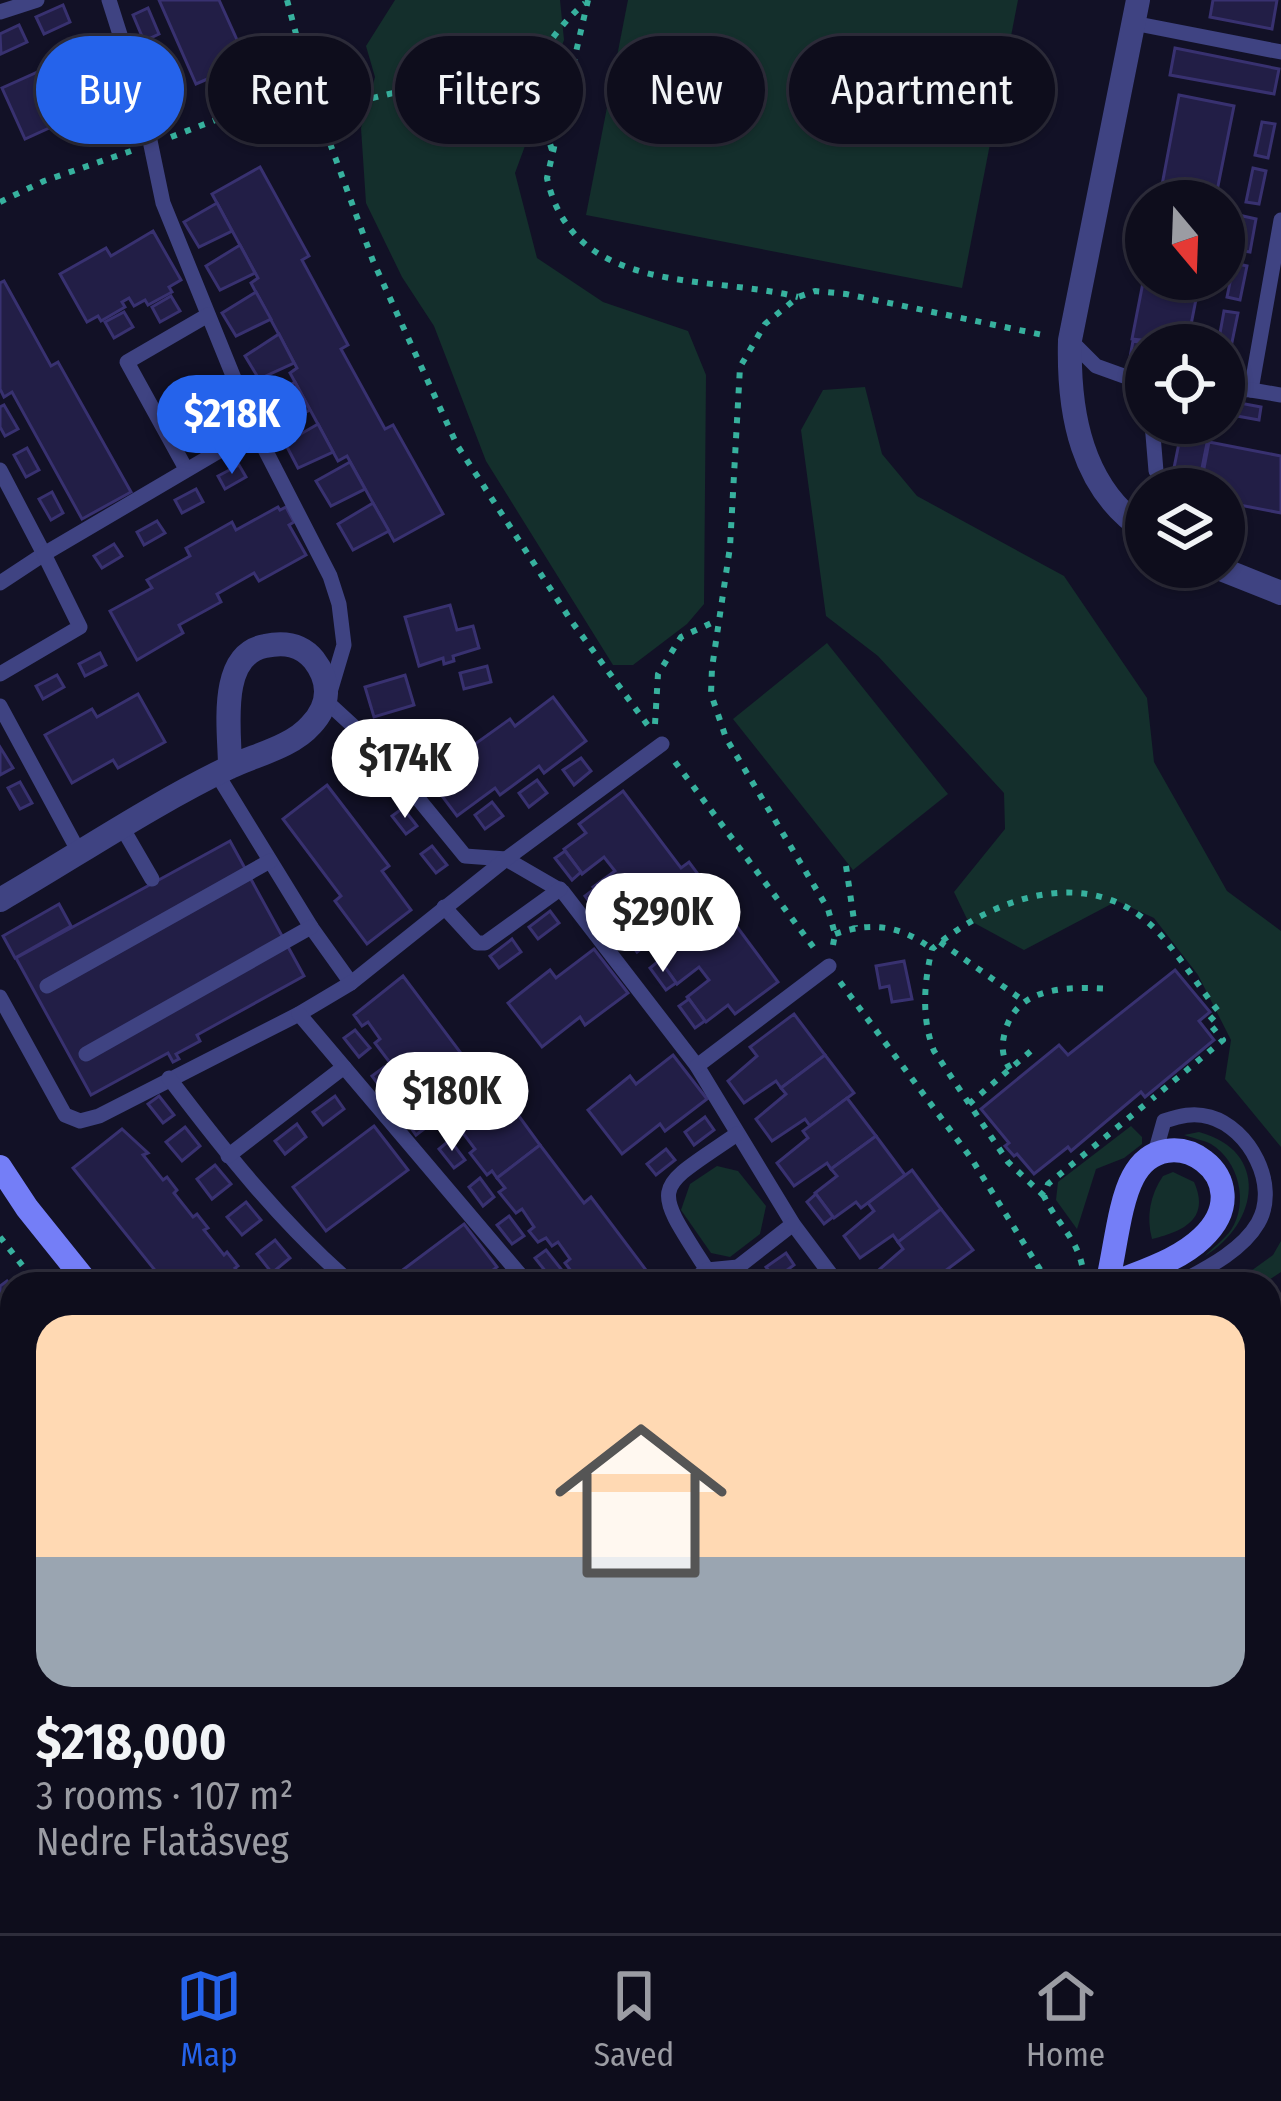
<!DOCTYPE html>
<meta charset="utf-8">
<style>
:root{--surface:#0e0d1c;--page:#171625;--text:#f1f3f6;--muted:#9b9ca3;--line:#2e2d3b;--accent:#2563eb}
body{margin:0;font-family:"Fira Sans Condensed",sans-serif;background:var(--page);color:var(--text);height:100vh;display:flex;flex-direction:column;font-size:45px;white-space:nowrap}
*{box-sizing:border-box;margin:0}
p{font-size:39px;color:var(--muted)}
.icon{flex:none;width:66px;height:66px;fill:none;stroke:currentColor;stroke-width:2;stroke-linecap:round;stroke-linejoin:round}
.map{position:relative;flex:1;overflow:hidden}
.side{position:absolute;left:0px;top:1272px;width:1281px;height:663px;display:flex;flex-direction:column;background:var(--surface);border-radius:36px 36px 0 0;box-shadow:0 3px 9px #0004,0 0 0 3px var(--line)}
.side>*{flex:none}
.hud{position:absolute;left:36px;top:36px;width:1209px;height:108px;display:flex;gap:24px}
.needle{width:78px;rotate:161deg}
.tools{position:absolute;left:1125px;top:180px;display:grid;gap:24px}
.tools a{display:grid;place-items:center;width:120px;height:120px;border-radius:50%;background:var(--surface);box-shadow:0 3px 9px #0004,0 0 0 3px var(--line);font-size:60px}
.price{position:absolute;translate:-50% -102px;padding:0 27px;border-radius:42px;background:#fff;color:#222;font-size:39px;line-height:78px;filter:drop-shadow(0 3px 6px #0008)}
.price::after{content:'';position:absolute;left:50%;top:72px;width:36px;height:27px;margin-left:-18px;background:inherit;clip-path:polygon(0 0,100% 0,50% 100%)}
.price.current{background:var(--accent);color:#fff}
ul{padding:0;list-style:none}
li{display:grid;align-content:center;gap:24px;height:636px;padding:0 36px}
li+li{border-top:3px solid var(--line)}
li span{display:grid;place-items:center;height:372px;border-radius:36px;color:#555}
li>.icon{margin-inline-start:auto}
span .icon{width:216px;height:216px;fill:#fffc;stroke-width:1}
li b{font-size:51px}
.pill{padding:0 42px;border-radius:54px;background:var(--surface);box-shadow:0 3px 9px #0004,0 0 0 3px var(--line);font-size:42px;line-height:108px}
.pill.current{background:var(--accent);color:#fff}
.tabs{display:flex;justify-content:space-around;align-items:center;height:168px;border-top:3px solid var(--line);background:var(--surface);font-size:33px;color:var(--muted)}
.tabs a{display:grid;justify-items:center;gap:6px}
.tabs .current{color:var(--accent)}
.map>svg:first-child{display:block}
.green{fill:#142f2c}
.building{fill:#221e46;stroke:#383170;stroke-width:3}
.lines{fill:none;stroke-linecap:round;stroke-linejoin:round}
.path{stroke:#37b19e;stroke-width:6;stroke-dasharray:6 9;stroke-linecap:butt}
.lane{stroke:#3f4382;stroke-width:15}
.street{stroke:#3f4382;stroke-width:24}
.secondary{stroke:#747ef7;stroke-width:24}
</style>
<div class="map">
<svg width="1281" height="1933" viewBox="0 0 1281 1933">
<rect width="100%" height="100%" fill="#121126"/>
<!-- green -->
<g class="green">
<path d="M395,0H560L564,40L515,173L537,258L603,302L688,331L706,375L704,604L687,624L633,665H613L486,461L434,326L402,277L366,203L361,128L375,77L366,46Z"/>
<path d="M628,0H1018L962,288L586,215Z"/>
<path d="M865,387L882,454L917,496L1064,576L1147,698L1154,762L1227,891L1281,931V1147L1225,1079L1231,1040L1198,975L1154,918L1117,901L1024,950L967,919L954,892L1005,829L1004,793L878,656L826,616L801,430L823,390Z"/>
<path d="M827,643L948,794L853,870L733,719Z"/>
<path d="M1131,1126L1142,1137V1144L1124,1158L1096,1169L1077,1229L1056,1200L1058,1182Z"/>
<path d="M1199,1132C1270,1151 1259,1223 1205,1256C1211,1249 1224,1240 1231,1230C1249,1203 1239,1161 1211,1144C1203,1140 1192,1138 1184,1135Z"/>
<path d="M717,1166L738,1171L766,1206L760,1234L730,1257L711,1253L681,1210L690,1184Z"/>
<path d="M1173,1172L1194,1182C1210,1218 1185,1231 1152,1239C1146,1217 1150,1195 1163,1176Z"/>
<path d="M1281,1241V1272L1263,1284H1233L1273,1255Z"/>
<path d="M0,1710L12,1723V1923H271L265,1933H0Z"/>
</g>
<!-- building -->
<g class="building">
<path d="M159,0H219L247,62L196,84Z"/>
<path d="M1213,0H1277L1272,29L1210,17Z"/>
<path d="M63,5L70,22L44,34L36,17Z"/>
<path d="M148,8L159,34L144,41L133,15Z"/>
<path d="M19,25L27,42L1,54L0,34Z"/>
<path d="M1175,48L1279,69L1274,94L1170,75Z"/>
<path d="M168,52L179,78L163,85L153,59Z"/>
<path d="M99,54L122,106L73,128L69,119L25,139L2,88L51,66L55,74Z"/>
<path d="M1179,95L1234,106L1215,201H1159Z"/>
<path d="M1262,122L1275,124L1268,158L1255,155Z"/>
<path d="M260,167L309,256L302,260L348,345L341,349L385,429L393,425L443,514L394,541L347,456L338,461L290,373L297,368L251,283L258,278L212,194Z"/>
<path d="M1253,168L1266,171L1259,204L1246,202Z"/>
<path d="M217,203L232,231L199,247L184,222Z"/>
<path d="M1243,216L1256,219L1250,252L1237,250Z"/>
<path d="M153,231L181,280L169,287L172,292L148,305L145,300L134,306L129,298L122,302L125,307L101,321L98,316L87,322L60,274L106,248L111,256Z"/>
<path d="M240,245L255,273L220,290L206,266Z"/>
<path d="M1234,263L1247,266L1240,300L1227,297Z"/>
<path d="M1146,267V279H1200L1187,345L1132,339Z"/>
<path d="M4,281L51,366L58,362L131,492L82,519L12,392L4,397L0,389V283Z"/>
<path d="M256,292L271,319L236,336L222,313Z"/>
<path d="M171,296L180,311L160,322L152,307Z"/>
<path d="M1224,311L1238,313L1231,347L1218,344Z"/>
<path d="M124,312L133,327L114,338L105,322Z"/>
<path d="M279,334L294,363L259,379L245,356Z"/>
<path d="M1133,341L1154,345H1146V371L1128,368Z"/>
<path d="M295,382L310,410L276,426L262,403Z"/>
<path d="M1229,401L1261,407L1259,420L1226,414Z"/>
<path d="M4,405L18,429L5,436L0,427V407Z"/>
<path d="M1183,423H1211L1199,483L1172,478Z"/>
<path d="M318,424L333,452L298,468L285,443Z"/>
<path d="M1209,442L1281,456V513L1224,502V489H1200Z"/>
<path d="M27,448L39,470L26,477L14,455Z"/>
<path d="M350,462L365,489L331,506L316,481Z"/>
<path d="M239,465L246,477L225,489L218,476Z"/>
<path d="M196,489L203,502L182,513L175,500Z"/>
<path d="M52,492L63,513L51,520L39,499Z"/>
<path d="M373,503L389,531L353,550L338,524Z"/>
<path d="M278,507L280,510L286,507L294,522L289,525L306,555L259,581L254,573L217,594L221,602L179,625L183,633L137,660L110,611L152,588L147,580L190,556L186,548L232,522L236,530Z"/>
<path d="M157,521L165,533L144,545L137,532Z"/>
<path d="M114,544L122,556L102,568L94,556Z"/>
<path d="M450,605L457,630L473,626L479,648L453,656L454,661L444,664L443,658L419,666L405,617Z"/>
<path d="M100,653L106,665L85,676L79,664Z"/>
<path d="M487,666L491,682L464,689L460,673Z"/>
<path d="M57,675L64,687L43,699L36,686Z"/>
<path d="M405,675L414,705L374,717L365,687Z"/>
<path d="M138,694L165,742L118,768L113,760L72,783L45,735L92,709L97,717Z"/>
<path d="M553,697L586,741L544,773L539,766L500,795L495,788L457,816L424,772L466,740L471,747L510,719L515,726Z"/>
<path d="M0,747L13,768L0,775Z"/>
<path d="M581,758L591,771L574,785L563,770Z"/>
<path d="M372,769L387,787L377,795L362,777Z"/>
<path d="M537,780L547,793L529,807L519,793Z"/>
<path d="M20,782L32,803L20,809L8,788Z"/>
<path d="M327,785L389,866L382,871L411,910L367,944L335,901L341,896L283,819Z"/>
<path d="M623,791L681,868L689,862L778,982L735,1014L728,1005L706,1022L687,997L709,980L699,967L677,984L659,959L680,943L670,929L648,945L629,921L651,904L648,900L641,906L634,896L612,913L593,887L615,871L604,857L582,874L564,849L586,833L579,824Z"/>
<path d="M492,802L503,816L485,829L475,815Z"/>
<path d="M403,808L417,826L406,834L392,816Z"/>
<path d="M230,841L304,976L197,1035L200,1041L176,1054L179,1059L173,1062L168,1053L91,1095L16,958Z"/>
<path d="M432,846L447,865L436,873L421,854Z"/>
<path d="M565,851L581,872L572,880L555,858Z"/>
<path d="M594,889L611,911L601,918L585,896Z"/>
<path d="M59,904L71,926L15,958L3,936Z"/>
<path d="M550,911L559,923L538,939L529,927Z"/>
<path d="M631,922L647,944L637,952L621,930Z"/>
<path d="M512,939L521,952L499,968L490,956Z"/>
<path d="M594,949L628,993L585,1025L580,1017L542,1047L508,1003L550,970L556,978Z"/>
<path d="M660,960L676,983L666,990L650,968Z"/>
<path d="M904,961L912,999L892,1002L889,986L880,988L876,966Z"/>
<path d="M1175,970L1210,1012L1199,1021L1214,1040L1145,1097L1141,1092L1071,1151L1068,1147L1034,1174L1017,1154L1014,1156L1005,1146L1009,1143L981,1109L1059,1045L1068,1055Z"/>
<path d="M403,976L490,1092L497,1086L540,1145L497,1178L492,1171L487,1175L470,1153L475,1149L463,1133L458,1136L451,1126L442,1131L433,1120L438,1116L426,1100L420,1103L404,1082L409,1078L397,1061L391,1064L375,1043L380,1039L368,1022L362,1026L354,1015Z"/>
<path d="M689,999L705,1021L695,1028L679,1006Z"/>
<path d="M794,1014L825,1055L781,1088L776,1081L744,1103L728,1081L757,1056L750,1047Z"/>
<path d="M355,1030L370,1048L359,1057L344,1038Z"/>
<path d="M673,1055L707,1099L665,1131L660,1124L622,1154L588,1110L630,1076L636,1084Z"/>
<path d="M825,1055L854,1093L810,1126L805,1119L772,1141L756,1119L786,1094L781,1088Z"/>
<path d="M384,1067L399,1087L387,1096L372,1076Z"/>
<path d="M159,1096L174,1115L163,1123L148,1104Z"/>
<path d="M335,1096L344,1109L323,1125L313,1112Z"/>
<path d="M847,1098L876,1136L831,1169L827,1163L794,1186L777,1163L808,1138L803,1131Z"/>
<path d="M413,1107L428,1126L416,1135L402,1115Z"/>
<path d="M705,1117L714,1130L694,1145L685,1132Z"/>
<path d="M297,1124L306,1137L285,1154L275,1141Z"/>
<path d="M374,1126L408,1170L326,1231L293,1187Z"/>
<path d="M185,1127L200,1146L182,1161L166,1142Z"/>
<path d="M122,1129L148,1153L143,1155L163,1180L167,1177L177,1190L174,1193L193,1217L197,1214L208,1228L204,1230L224,1255L227,1252L238,1266L235,1268L247,1284H166L73,1168Z"/>
<path d="M876,1136L905,1175L861,1208L856,1202L834,1218L815,1193L837,1176L831,1169Z"/>
<path d="M450,1140L465,1160L454,1168L439,1149Z"/>
<path d="M540,1145L584,1203L591,1197L652,1278L644,1284H589L586,1281L581,1284L565,1263L570,1259L558,1242L552,1246L546,1238L538,1242L529,1231L534,1227L522,1209L516,1213L499,1192L505,1188L497,1178Z"/>
<path d="M666,1149L675,1160L656,1175L647,1164Z"/>
<path d="M215,1165L231,1184L212,1199L197,1179Z"/>
<path d="M912,1170L941,1209L898,1242L893,1235L860,1258L844,1236L874,1211L868,1203Z"/>
<path d="M480,1178L494,1197L483,1206L469,1187Z"/>
<path d="M816,1194L833,1217L824,1224L807,1202Z"/>
<path d="M246,1202L261,1220L242,1235L227,1217Z"/>
<path d="M941,1209L973,1250L929,1283L922,1274L909,1284H880L873,1275L903,1249L898,1242Z"/>
<path d="M509,1216L524,1236L512,1244L497,1225Z"/>
<path d="M464,1224L497,1267L475,1284H384Z"/>
<path d="M275,1240L290,1258L272,1273L257,1254Z"/>
<path d="M546,1250L561,1269L550,1277L535,1258Z"/>
<path d="M786,1253L794,1265L775,1279L766,1267Z"/>
<path d="M301,1271L311,1284H293L290,1280Z"/>
<path d="M7,1281L12,1287V1333L0,1342V1286Z"/>
<path d="M12,1576V1612L0,1597V1585Z"/>
<path d="M204,1923H258L263,1928L259,1933H206L200,1928Z"/>
<path d="M396,1923H446L458,1933H388Z"/>
<path d="M550,1923H579L589,1930L543,1933Z"/>
</g>
<g class="lines">
<!-- path -->
<g class="path">
<path d="M287,0L312,94L373,261L457,445L572,622L649,727"/>
<path d="M588,0L547,178C573,297 708,274 798,297"/>
<path d="M171,137L262,102L312,94L352,103L393,93L535,73"/>
<path d="M552,150C545,128 532,98 535,74C539,50 567,18 585,3"/>
<path d="M0,202L44,181L131,151"/>
<path d="M655,724L658,674L681,637L718,620"/>
<path d="M675,762L814,948"/>
<path d="M846,866L855,927"/>
<path d="M835,934C872,921 901,926 932,949"/>
<path d="M940,942L1024,1001"/>
<path d="M833,945L835,934L828,909L726,738L711,694L712,668L730,547L740,367L765,324L798,297L815,291L846,294L1043,335"/>
<path d="M840,982L971,1158L1049,1284"/>
<path d="M1010,1069C1002,1057 1001,1046 1005,1032C1017,984 1072,987 1111,989"/>
<path d="M969,1104L1032,1050"/>
<path d="M1044,1196L1008,1162L934,1051C921,1018 924,982 932,949C993,897 1092,862 1157,931C1180,956 1198,986 1219,1012L1208,1022L1223,1040L1152,1099"/>
<path d="M0,1237L37,1284"/>
<path d="M1082,1265C1076,1237 1055,1221 1044,1196L1048,1184L1147,1103"/>
<path d="M1269,1407L1281,1417"/>
<path d="M704,1923L716,1933"/>
</g>
<!-- lane -->
<g class="lane">
<path d="M109,0L143,107L163,203L255,430L330,576L339,604L344,645L327,702L376,747L465,856L506,859L563,892L697,1066L793,1224L838,1284"/>
<path d="M0,12L37,0"/>
<path d="M1133,23L1281,52"/>
<path d="M1070,340L1096,366L1146,384"/>
<path d="M1224,388L1251,390L1281,220"/>
<path d="M1251,390L1281,395"/>
<path d="M1152,423L1156,471"/>
<path d="M186,469L127,362L208,315"/>
<path d="M0,470L44,554L0,583"/>
<path d="M0,674L80,627L44,554L255,430"/>
<path d="M0,706L80,854"/>
<path d="M217,774L311,927L351,983"/>
<path d="M123,829L152,879"/>
<path d="M444,907L477,943H485L560,889"/>
<path d="M47,986L270,861"/>
<path d="M0,997L65,1115L80,1121L99,1116L299,1014L351,983L506,859L662,744"/>
<path d="M299,1014L528,1284"/>
<path d="M86,1054L311,927"/>
<path d="M697,1066L829,966"/>
<path d="M169,1078C225,1152 282,1224 352,1284"/>
<path d="M1155,1153L1164,1121C1180,1116 1193,1112 1210,1117C1249,1128 1280,1185 1258,1223C1242,1251 1205,1269 1177,1284"/>
<path d="M228,1156L344,1067"/>
<path d="M707,1270C651,1182 652,1192 737,1134"/>
<path d="M687,1284L707,1270L738,1267L793,1224"/>
</g>
<!-- street -->
<g class="street">
<path d="M1138,0L1070,340C1068,412 1081,489 1146,531"/>
<path d="M1216,567L1281,593"/>
<path d="M0,900C76,856 151,805 230,767C255,755 292,747 311,725C330,705 331,682 314,660C301,644 284,642 265,646C217,655 230,732 230,767"/>
<path d="M0,1429L12,1444"/>
<path d="M1269,1525L1281,1517"/>
<path d="M649,1923L663,1933"/>
<path d="M1133,1923V1933"/>
<path d="M337,1933L343,1923"/>
</g>
<!-- secondary -->
<g class="secondary">
<path d="M0,1167L27,1208L88,1284"/>
<path d="M1107,1284C1115,1252 1119,1203 1133,1177C1167,1112 1265,1179 1202,1238C1178,1261 1142,1271 1112,1284"/>
</g>
</g>
</svg>
<div class="tools">
<a><svg class="needle" viewBox="-14 -14 28 28"><path d="M0-13l5 13h-10z" fill="#e53935"/><path d="M0 13l5-13h-10z" fill="#9b9ca3"/></svg></a>
<a><svg class="icon" aria-label="locate" viewBox="0 0 24 24"><circle cx="12" cy="12" r="6"/><path d="M12 2v4M12 18v4M2 12h4M18 12h4"/></svg></a>
<a><svg class="icon" aria-label="layers" viewBox="0 0 24 24"><path d="M12 4l9 5-9 5-9-5zM3 14l9 5 9-5"/></svg></a>
</div>
<b class="price current" style="left:232px;top:477px">$218K</b>
<b class="price" style="left:405px;top:821px">$174K</b>
<b class="price" style="left:663px;top:975px">$290K</b>
<b class="price" style="left:452px;top:1154px">$180K</b>
<div class="hud">
<a class="pill current">Buy</a>
<a class="pill">Rent</a>
<a class="pill">Filters</a>
<a class="pill">New</a>
<a class="pill">Apartment</a>
</div>
<section class="side">
<ul>
<li><span style="background:linear-gradient(#ffd9b3 65%,#9aa5b1 0)"><svg class="icon" aria-label="home" viewBox="0 0 24 24"><path d="M3 11l9-7 9 7M6 9v11h12V9"/></svg></span><div><b>$218,000</b><p>3 rooms · 107 m²</p><p>Nedre Flatåsveg</p></div></li>
</ul>
</section>
</div>
<nav class="tabs">
<a class="current"><svg class="icon" aria-label="map" viewBox="0 0 24 24"><path d="M3 6l6-2 6 2 6-2v14l-6 2-6-2-6 2zM9 4v14M15 6v14"/></svg>Map</a>
<a><svg class="icon" aria-label="saved" viewBox="0 0 24 24"><path d="M7 4h10v16l-5-4-5 4z"/></svg>Saved</a>
<a><svg class="icon" aria-label="home" viewBox="0 0 24 24"><path d="M3 11l9-7 9 7M6 9v11h12V9"/></svg>Home</a>
</nav>
